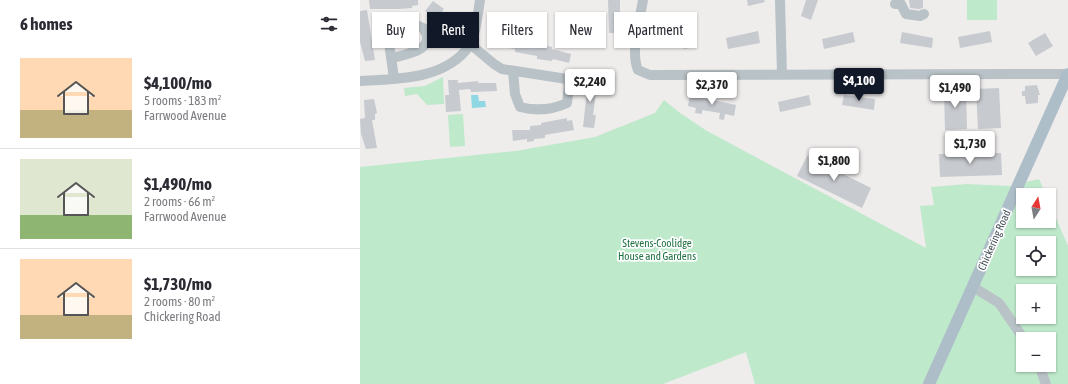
<!DOCTYPE html>
<meta charset="utf-8">
<style>
:root{--surface:#fff;--page:#f7f7f7;--text:#2b2b33;--muted:#7c7c81;--line:#e1e1e2;--accent:#111827}
body{margin:0;font-family:"Asap Condensed",sans-serif;background:var(--page);color:var(--text);height:100vh;display:flex;flex-direction:column;font-size:15px;white-space:nowrap}
*{box-sizing:border-box;margin:0}
p{font-size:13px;color:var(--muted)}
.icon{flex:none;width:22px;height:22px;fill:none;stroke:currentColor;stroke-width:2;stroke-linecap:round;stroke-linejoin:round}
.map{position:relative;flex:1;overflow:hidden}
.sheet{display:flex;flex-direction:column;background:var(--surface);width:360px}
.sheet>*{flex:none}
.top-card{position:absolute;left:12px;top:12px;width:380px;height:36px;display:flex;gap:8px}
.needle{width:26px;rotate:11deg}
.tools{position:absolute;left:656px;top:188px;display:grid;gap:8px}
.tools a{display:grid;place-items:center;width:40px;height:40px;border-radius:0px;background:var(--surface);box-shadow:0 1px 3px #0004;font-size:20px}
.price{position:absolute;translate:-50% -34px;padding:0 9px;border-radius:4px;background:#fff;color:#222;font-size:13px;line-height:26px;filter:drop-shadow(0 1px 2px #0008)}
.price::after{content:'';position:absolute;left:50%;top:24px;width:12px;height:9px;margin-left:-6px;background:inherit;clip-path:polygon(0 0,100% 0,50% 100%)}
.price.selected{background:var(--accent);color:#fff}
ul{padding:0;list-style:none}
li{display:flex;align-items:center;gap:12px;height:100px;padding:0 20px}
li+li{border-top:1px solid var(--line)}
li span{display:grid;place-items:center;flex:none;width:112px;height:80px;border-radius:0px;color:#555}
li>.icon{margin-inline-start:auto}
span .icon{width:48px;height:48px;fill:#fffc;stroke-width:1}
li b{font-size:17px}
h2{display:flex;justify-content:space-between;align-items:center;height:48px;padding:0 20px;font-size:17px}
.chip{padding:0 14px;border-radius:0px;background:var(--surface);box-shadow:0 1px 3px #0004;font-size:14px;line-height:36px}
.chip.selected{background:var(--accent);color:#fff}
main{display:flex;flex:1;min-height:0}
.map>svg:first-child{display:block}
.green{fill:#bee9cb;fill-rule:evenodd}
.water{fill:#8fd7e2}
.building{fill:#c7cacf}
.lines{fill:none;stroke-linecap:round;stroke-linejoin:round}
.minor{stroke:#b9c2c7;stroke-width:10}
.major{stroke:#aebec9;stroke-width:12}
.labels{text-anchor:middle;stroke-width:3.5;stroke-linejoin:round;paint-order:stroke}
.street-label{font-size:11px;fill:#465157;stroke:#fff}
.park-label{font-size:11px;fill:#1f7141;stroke:#fff}
</style>
<main>
<section class="sheet">
<h2>6 homes<svg class="icon" aria-label="filters" viewBox="0 0 24 24"><path d="M4 7h16M4 17h16"/><circle cx="9" cy="7" r="2"/><circle cx="15" cy="17" r="2"/></svg></h2>
<ul>
<li><span style="background:linear-gradient(#ffd9b3 65%,#c2b280 0)"><svg class="icon" aria-label="home" viewBox="0 0 24 24"><path d="M3 11l9-7 9 7M6 9v11h12V9"/></svg></span><div><b>$4,100/mo</b><p>5 rooms · 183 m²</p><p>Farrwood Avenue</p></div></li>
<li><span style="background:linear-gradient(#dfe7d0 70%,#8fb573 0)"><svg class="icon" aria-label="home" viewBox="0 0 24 24"><path d="M3 11l9-7 9 7M6 9v11h12V9"/></svg></span><div><b>$1,490/mo</b><p>2 rooms · 66 m²</p><p>Farrwood Avenue</p></div></li>
<li><span style="background:linear-gradient(#ffd9b3 70%,#c2b280 0)"><svg class="icon" aria-label="home" viewBox="0 0 24 24"><path d="M3 11l9-7 9 7M6 9v11h12V9"/></svg></span><div><b>$1,730/mo</b><p>2 rooms · 80 m²</p><p>Chickering Road</p></div></li>
</ul>
</section>
<div class="map">
<svg width="708" height="384" viewBox="0 0 708 384">
<rect width="100%" height="100%" fill="#efecec"/>
<!-- green -->
<g class="green">
<rect x="607" y="0" width="30" height="20"/>
<path d="M83,77L84,104L67,105L57,94L45,96L44,88L65,86Z"/>
<path d="M304,100L320,113L347,131L566,248L560,206L574,205L571,187L607,184L649,186L679,179L686,195H663V221H689V202L708,246V384H395L386,352L303,384H0V167L156,151L235,137L295,113ZM663,243H689V269H663ZM663,291H689V317H663ZM663,339H689V365H663Z"/>
<path d="M103,114L105,146L90,147L88,115Z"/>
</g>
<!-- water -->
<path class="water" d="M111,95H118L119,101H125L126,107L112,108Z"/>
<!-- building -->
<g class="building">
<path d="M9,0H58V5L52,6V8L39,9H10Z"/>
<path d="M248,0H260V33H249Z"/>
<path d="M387,0H404L405,2L388,6Z"/>
<path d="M446,0H458L451,20L441,16Z"/>
<path d="M549,0H563V8L559,9L550,8Z"/>
<path d="M73,1L84,9L82,11L96,24L90,32L65,11Z"/>
<path d="M7,10L15,60L5,61L0,42V11Z"/>
<path d="M298,31L329,37L327,49L296,43Z"/>
<path d="M398,31L400,43L368,49L366,38Z"/>
<path d="M630,31L632,42L600,48L598,37Z"/>
<path d="M493,32L495,42L464,49L462,39Z"/>
<path d="M542,32L573,38L572,48L540,43Z"/>
<path d="M685,33L693,46L676,56L668,43Z"/>
<path d="M151,38L170,40V41L181,43V45L192,47V49L211,54L209,63L193,59L192,61L177,59V56L155,52V49L149,48Z"/>
<path d="M224,76L235,78L234,86V92H236L233,115H236L234,128L223,127L227,91H224Z"/>
<path d="M88,80H98V83L118,81V83H136L137,91L111,92L110,89L99,90L101,111L86,112L85,95H89Z"/>
<path d="M677,85L680,95H678V103L666,104L665,96H662V91H665V86Z"/>
<path d="M639,88L641,128L618,129L616,89Z"/>
<path d="M584,89H606L607,129L585,130Z"/>
<path d="M330,95L376,105L374,116L365,114L364,120L359,119L360,113L342,110V114L335,113L336,108L328,106Z"/>
<path d="M449,95L451,105L420,112L418,102Z"/>
<path d="M484,95L515,99L514,110L482,105Z"/>
<path d="M14,99L17,113L15,114V120H12L17,148L6,149L1,134L0,119L5,118L4,100Z"/>
<path d="M207,118V121L212,120L214,130L185,135V138L174,139V141L167,142V139L153,141L152,130H170V126L181,125V123Z"/>
<path d="M641,153L642,175L580,177L579,154Z"/>
<path d="M447,156L511,188L502,208L437,176Z"/>
</g>
<g class="lines">
<!-- minor -->
<g class="minor">
<path d="M283,0C280,19 270,51 278,70L290,75L708,74"/>
<path d="M420,0L422,74"/>
<path d="M535,4H541L546,14L560,16L564,14"/>
<path d="M110,44L134,64L142,69L207,79L209,85L207,103C192,110 176,111 160,107L155,94L153,71"/>
<path d="M32,58C47,54 78,50 63,28C51,22 32,21 28,36L34,78"/>
<path d="M0,81C37,79 86,80 110,45C116,35 118,12 120,0"/>
<path d="M613,287L639,303L664,339"/>
<path d="M679,365L686,384"/>
</g>
<!-- major -->
<path class="major" d="M569,384L708,74"/>
</g>
<g class="labels">
<!-- street labels -->
<g class="street-label">
<text transform="translate(634 240) rotate(-66)" y="4">Chickering Road</text>
</g>
<!-- park labels -->
<g class="park-label">
<text x="297" y="247">Stevens-Coolidge<tspan x="297" dy="13">House and Gardens</tspan></text>
</g>
</g>
</svg>
<div class="tools">
<a><svg class="needle" viewBox="-14 -14 28 28"><path d="M0-13l5 13h-10z" fill="#e53935"/><path d="M0 13l5-13h-10z" fill="#7c7c81"/></svg></a>
<a><svg class="icon" aria-label="locate" viewBox="0 0 24 24"><circle cx="12" cy="12" r="6"/><path d="M12 2v4M12 18v4M2 12h4M18 12h4"/></svg></a>
<a>+</a>
<a>−</a>
</div>
<b class="price selected" style="left:499px;top:102px">$4,100</b>
<b class="price" style="left:230px;top:103px">$2,240</b>
<b class="price" style="left:352px;top:106px">$2,370</b>
<b class="price" style="left:595px;top:109px">$1,490</b>
<b class="price" style="left:610px;top:165px">$1,730</b>
<b class="price" style="left:474px;top:182px">$1,800</b>
<div class="top-card">
<a class="chip">Buy</a>
<a class="chip selected">Rent</a>
<a class="chip">Filters</a>
<a class="chip">New</a>
<a class="chip">Apartment</a>
</div>
</div>
</main>
